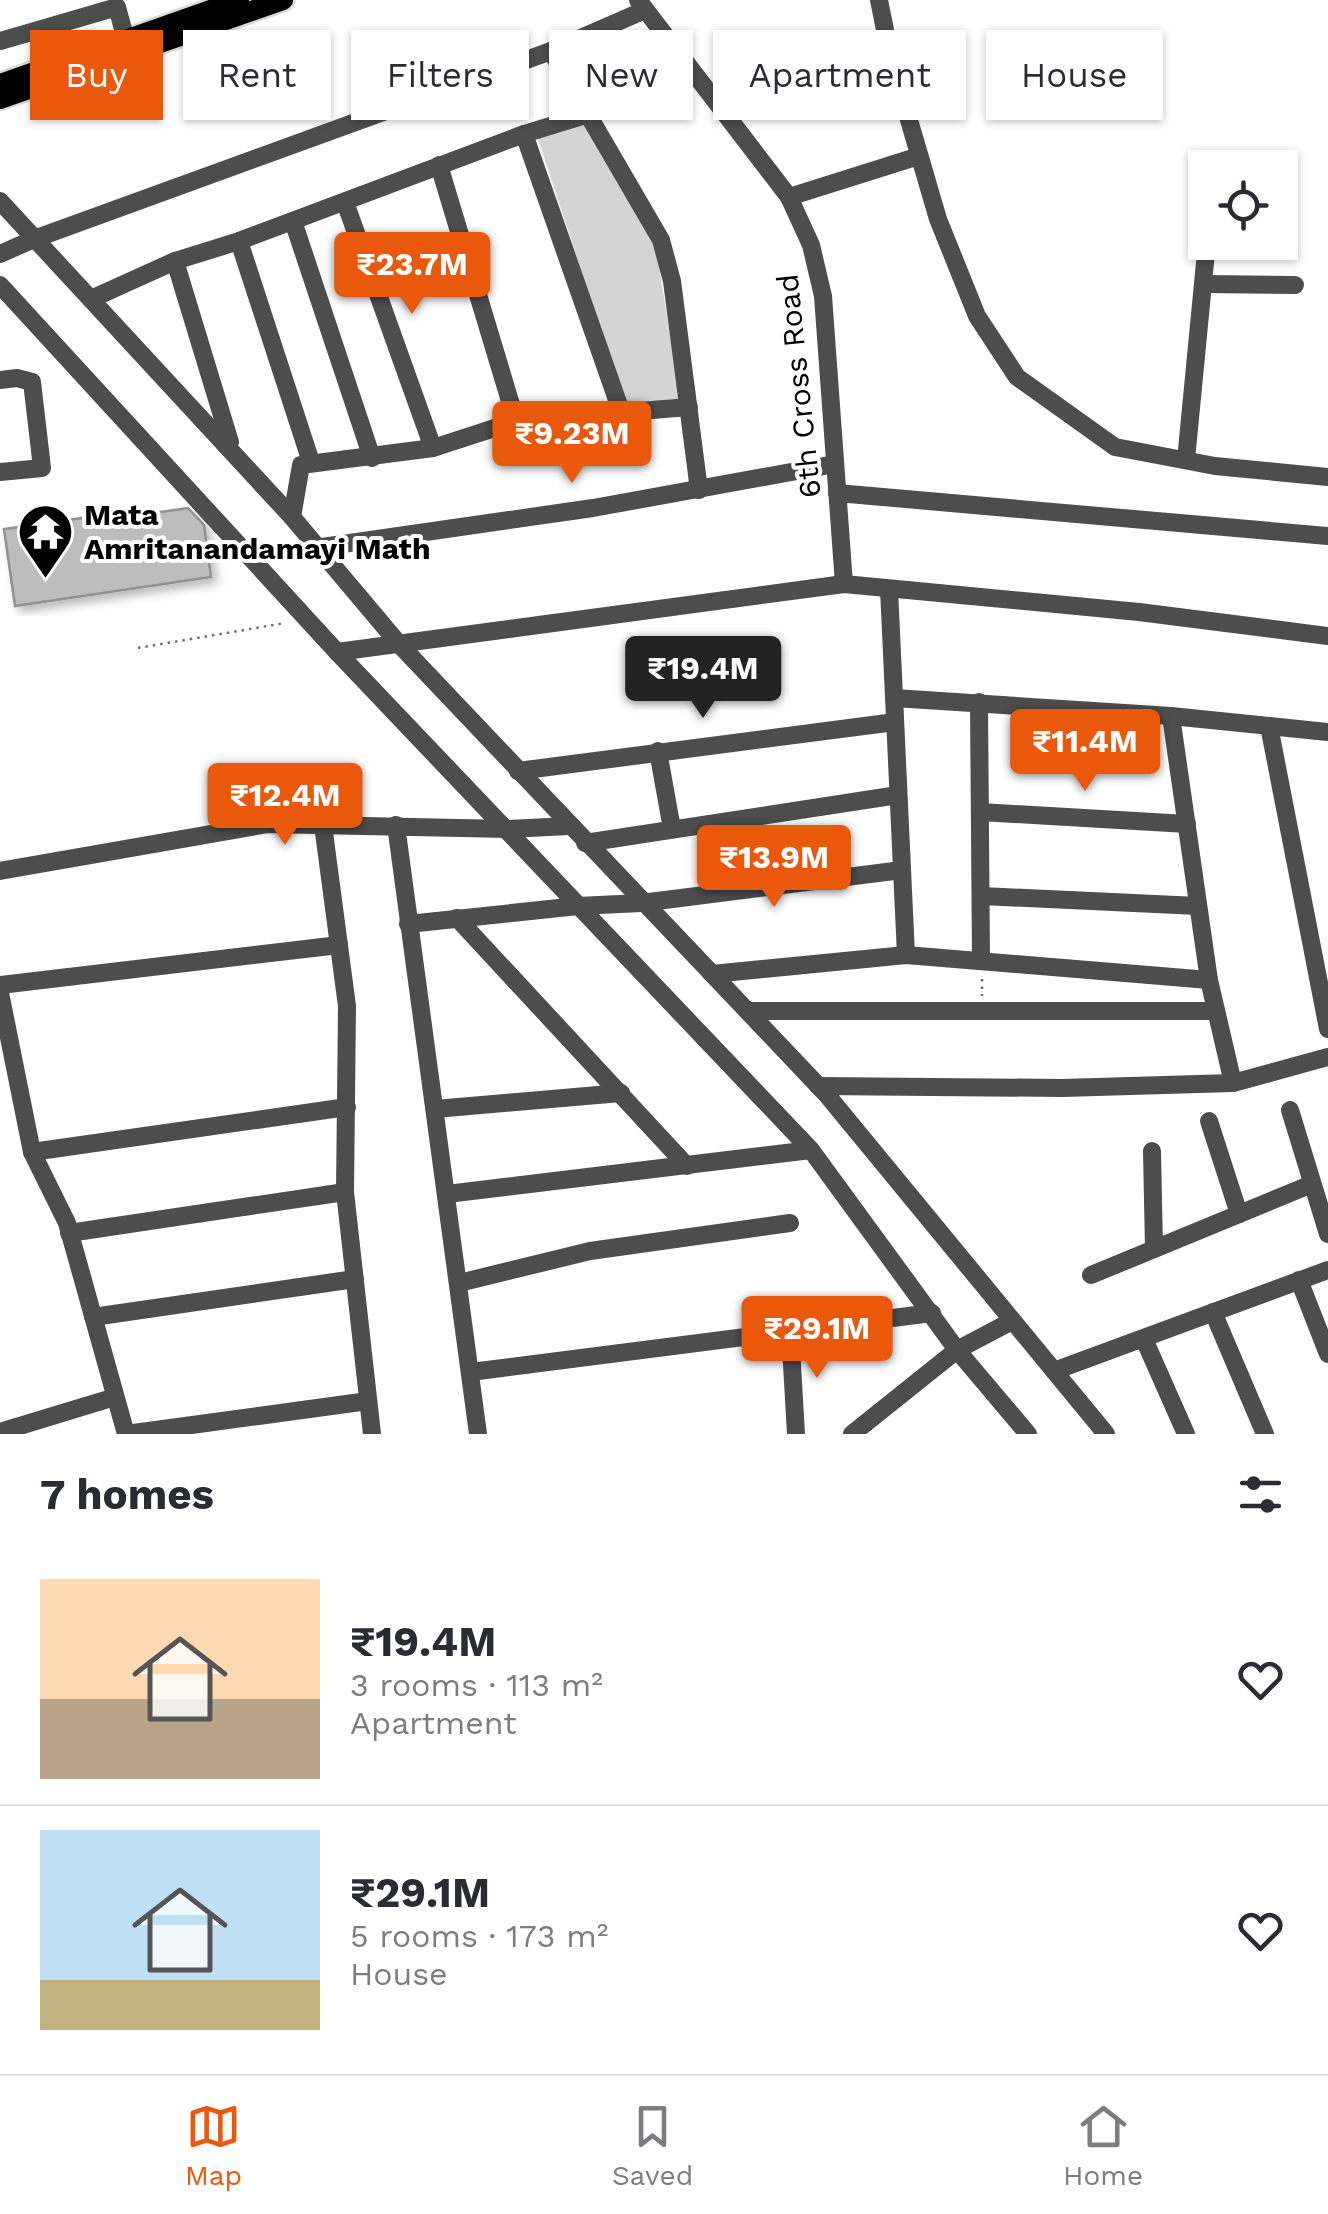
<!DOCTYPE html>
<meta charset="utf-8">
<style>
:root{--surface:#fff;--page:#f2f2f3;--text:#2b2b33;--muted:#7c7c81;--line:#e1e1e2;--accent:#ea580c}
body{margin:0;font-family:"Work Sans",sans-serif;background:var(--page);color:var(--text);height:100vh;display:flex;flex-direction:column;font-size:38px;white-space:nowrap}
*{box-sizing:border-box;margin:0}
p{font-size:32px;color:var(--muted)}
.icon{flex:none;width:55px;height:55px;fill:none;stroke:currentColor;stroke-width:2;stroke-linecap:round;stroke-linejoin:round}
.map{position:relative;height:1434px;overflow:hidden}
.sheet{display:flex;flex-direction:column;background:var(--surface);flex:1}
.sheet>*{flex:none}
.guide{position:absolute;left:30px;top:30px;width:1270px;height:90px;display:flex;gap:20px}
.tools{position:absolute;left:1188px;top:150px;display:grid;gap:20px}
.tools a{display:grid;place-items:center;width:110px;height:110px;border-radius:0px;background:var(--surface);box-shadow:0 2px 8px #0004;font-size:50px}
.price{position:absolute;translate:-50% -85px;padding:0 22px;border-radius:10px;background:var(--accent);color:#fff;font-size:32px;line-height:65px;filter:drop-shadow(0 2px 5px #0008)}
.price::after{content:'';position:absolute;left:50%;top:60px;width:30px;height:22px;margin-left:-15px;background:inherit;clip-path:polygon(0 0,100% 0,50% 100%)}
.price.active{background:#222;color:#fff}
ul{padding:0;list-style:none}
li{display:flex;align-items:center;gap:30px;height:250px;padding:0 40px}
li+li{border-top:2px solid var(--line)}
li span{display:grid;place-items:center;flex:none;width:280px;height:200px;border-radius:0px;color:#555}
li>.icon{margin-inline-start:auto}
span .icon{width:120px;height:120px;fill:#fffc;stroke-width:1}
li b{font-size:42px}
h2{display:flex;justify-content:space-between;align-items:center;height:120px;padding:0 40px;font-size:42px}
.pill{padding:0 35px;border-radius:0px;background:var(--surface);box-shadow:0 2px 8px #0004;font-size:35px;line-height:90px}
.pill.active{background:var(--accent);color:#fff}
.tab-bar{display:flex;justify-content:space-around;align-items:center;height:140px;border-top:2px solid var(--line);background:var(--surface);font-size:28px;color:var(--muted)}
.tab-bar a{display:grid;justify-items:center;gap:5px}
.tab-bar .active{color:var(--accent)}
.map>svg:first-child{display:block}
.green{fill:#d4d4d4}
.building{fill:#bdbdbd;stroke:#919191;stroke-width:2.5;filter:url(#shadow)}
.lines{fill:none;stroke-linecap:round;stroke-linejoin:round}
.major-casing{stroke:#dbdbdb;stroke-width:25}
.path{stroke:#6f6f6f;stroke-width:2.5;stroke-dasharray:2.5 5;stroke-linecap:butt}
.minor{stroke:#4d4d4d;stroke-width:18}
.major{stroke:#000;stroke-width:20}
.labels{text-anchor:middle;stroke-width:8;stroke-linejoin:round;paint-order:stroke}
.street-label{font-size:30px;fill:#000;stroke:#fff}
.poi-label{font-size:30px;font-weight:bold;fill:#000;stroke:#fff;text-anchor:start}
</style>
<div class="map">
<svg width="1328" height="1434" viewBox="0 0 1328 1434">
<defs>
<filter id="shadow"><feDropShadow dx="5.5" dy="5.5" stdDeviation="5" flood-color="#0004"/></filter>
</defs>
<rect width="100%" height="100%" fill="#fff"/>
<!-- green -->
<path class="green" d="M585,122L656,247L680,399L625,404L537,136Z"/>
<!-- building -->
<path class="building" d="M188,508L204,525L211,577L15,606L4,529L118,513L119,518Z"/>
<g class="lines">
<defs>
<g id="major">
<path d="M0,84L239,0"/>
<path d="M0,99L283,0"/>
</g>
</defs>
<!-- major casing -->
<use href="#major" class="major-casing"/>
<!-- path -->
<g class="path">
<path d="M138,648L285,623"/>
<path d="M982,979V996"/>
</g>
<!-- minor -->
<g class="minor">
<path d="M638,0L789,197L811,245L823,296L844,584"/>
<path d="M879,0L890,55L938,219L977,316L1017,377L1115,447L1215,466L1328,477"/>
<path d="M0,41L117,7L126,40"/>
<path d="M551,51L661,240L672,281L699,490"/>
<path d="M524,134L589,114"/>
<path d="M439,165L516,421"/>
<path d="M789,197L919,156"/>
<path d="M0,201L292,517L399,644L827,1095L1106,1434"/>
<path d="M345,202L433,448"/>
<path d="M293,221L372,458"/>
<path d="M239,241L311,462"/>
<path d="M0,254L34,239L551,51L645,10"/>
<path d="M175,261L230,442"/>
<path d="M1203,284L1295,285"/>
<path d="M0,285L337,652L811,1150L957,1350L1028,1434"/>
<path d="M91,299L175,261L239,241L524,134L622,414"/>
<path d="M0,380L17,378L32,382L42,468L0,472"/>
<path d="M1186,460L1207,242"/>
<path d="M837,493L1328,536"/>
<path d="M292,517L301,465L433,448L516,421L689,407"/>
<path d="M315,548L593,508L835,464"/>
<path d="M889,589L906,955"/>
<path d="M337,652L844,584L1139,612L1328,636"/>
<path d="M894,698L1171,716L1328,732"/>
<path d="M979,702L981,961"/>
<path d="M1171,716L1209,980L1233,1083"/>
<path d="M1269,726L1328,1029"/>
<path d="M658,751L672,829"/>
<path d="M518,771L895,722"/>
<path d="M980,812L1187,824"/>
<path d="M323,825L347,1006L345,1192L372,1434"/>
<path d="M396,825L478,1434"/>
<path d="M585,843L898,795"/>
<path d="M0,871L268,824L508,829L569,826"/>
<path d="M981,896L1198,906"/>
<path d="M457,918L687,1166"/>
<path d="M408,924L578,906L641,903L902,870"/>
<path d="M712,974L906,955L1209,980"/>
<path d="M0,985L339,945"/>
<path d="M0,993L32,1152L67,1223L126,1434"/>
<path d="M749,1011H1216"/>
<path d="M818,1086L1062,1088L1233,1083L1328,1057"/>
<path d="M435,1109L621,1093"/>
<path d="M1290,1110L1328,1234"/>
<path d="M1209,1121L1239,1214"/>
<path d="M1152,1151L1154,1249"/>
<path d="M32,1152L347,1107"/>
<path d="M447,1194L811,1150"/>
<path d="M69,1233L345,1192"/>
<path d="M1091,1275L1312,1184"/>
<path d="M1299,1280L1328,1354"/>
<path d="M459,1283L590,1251L790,1223"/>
<path d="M1213,1312L1265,1434"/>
<path d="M93,1317L355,1279"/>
<path d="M790,1330L796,1434"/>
<path d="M1144,1339L1186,1434"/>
<path d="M1054,1371L1328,1270"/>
<path d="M471,1372L932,1313"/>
<path d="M0,1432L115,1397"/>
<path d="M126,1434L368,1401"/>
<path d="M852,1434L957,1350L1012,1321"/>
</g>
<!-- major -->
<use href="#major" class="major"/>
</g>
<!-- icons -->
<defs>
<symbol id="temple-pin" viewBox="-11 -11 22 30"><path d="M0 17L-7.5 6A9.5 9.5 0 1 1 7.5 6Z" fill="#000" stroke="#fff"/><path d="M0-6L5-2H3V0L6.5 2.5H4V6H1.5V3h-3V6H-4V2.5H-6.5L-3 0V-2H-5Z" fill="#fff"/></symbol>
</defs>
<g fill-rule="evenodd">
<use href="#temple-pin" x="14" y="500" width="63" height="86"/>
</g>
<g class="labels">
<!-- street labels -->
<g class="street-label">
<text transform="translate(799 386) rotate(-96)" y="10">6th Cross Road</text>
</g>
<!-- poi labels -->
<g class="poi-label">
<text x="84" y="525">Mata<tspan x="84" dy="34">Amritanandamayi Math</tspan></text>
</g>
</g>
</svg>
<div class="tools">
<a><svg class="icon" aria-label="locate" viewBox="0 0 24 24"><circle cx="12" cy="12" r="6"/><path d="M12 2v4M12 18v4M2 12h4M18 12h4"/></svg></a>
</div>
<b class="price" style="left:412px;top:317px">₹23.7M</b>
<b class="price" style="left:572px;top:486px">₹9.23M</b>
<b class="price active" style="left:703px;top:721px">₹19.4M</b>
<b class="price" style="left:1085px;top:794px">₹11.4M</b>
<b class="price" style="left:285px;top:848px">₹12.4M</b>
<b class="price" style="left:774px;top:910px">₹13.9M</b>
<b class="price" style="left:817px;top:1381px">₹29.1M</b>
<div class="guide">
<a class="pill active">Buy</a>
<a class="pill">Rent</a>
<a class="pill">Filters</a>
<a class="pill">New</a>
<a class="pill">Apartment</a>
<a class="pill">House</a>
</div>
</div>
<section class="sheet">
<h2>7 homes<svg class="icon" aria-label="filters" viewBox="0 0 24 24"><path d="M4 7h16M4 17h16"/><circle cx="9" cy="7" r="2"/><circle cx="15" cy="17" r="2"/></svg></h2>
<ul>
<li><span style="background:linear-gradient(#ffd9b3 60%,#b9a48a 0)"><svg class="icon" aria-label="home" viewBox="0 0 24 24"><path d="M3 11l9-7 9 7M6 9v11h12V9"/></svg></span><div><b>₹19.4M</b><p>3 rooms · 113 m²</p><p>Apartment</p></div><svg class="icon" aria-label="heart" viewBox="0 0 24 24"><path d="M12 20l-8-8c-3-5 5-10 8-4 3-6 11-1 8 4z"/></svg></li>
<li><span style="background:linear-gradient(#bfe0f5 75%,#c2b280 0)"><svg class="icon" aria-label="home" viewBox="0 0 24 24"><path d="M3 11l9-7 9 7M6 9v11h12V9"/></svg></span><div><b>₹29.1M</b><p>5 rooms · 173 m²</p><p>House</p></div><svg class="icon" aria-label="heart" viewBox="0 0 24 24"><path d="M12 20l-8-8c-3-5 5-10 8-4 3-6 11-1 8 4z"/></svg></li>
</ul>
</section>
<nav class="tab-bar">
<a class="active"><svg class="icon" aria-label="map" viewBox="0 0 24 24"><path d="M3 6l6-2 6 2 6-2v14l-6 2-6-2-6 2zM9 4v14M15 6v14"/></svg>Map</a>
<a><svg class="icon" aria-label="saved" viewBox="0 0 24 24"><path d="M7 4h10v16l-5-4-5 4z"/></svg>Saved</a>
<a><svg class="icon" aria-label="home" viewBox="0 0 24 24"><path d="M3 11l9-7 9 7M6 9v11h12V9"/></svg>Home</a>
</nav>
